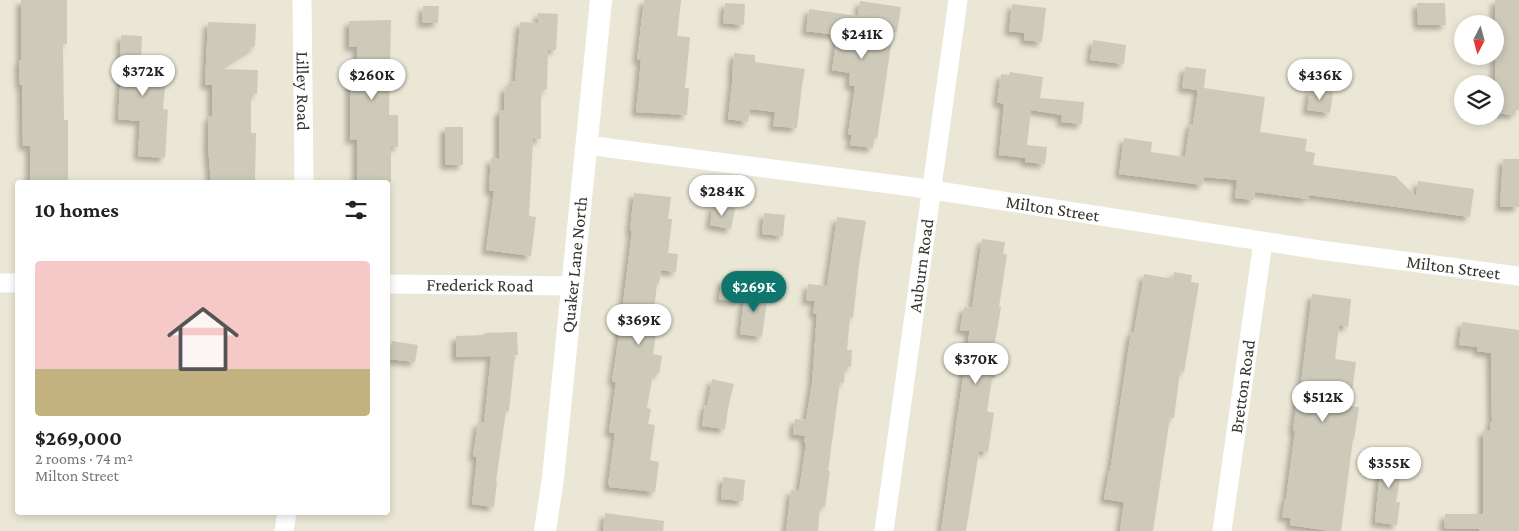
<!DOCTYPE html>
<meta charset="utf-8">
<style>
:root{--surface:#fff;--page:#f6f6f6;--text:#222;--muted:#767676;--line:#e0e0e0;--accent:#0f766e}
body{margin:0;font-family:"Crimson Pro",serif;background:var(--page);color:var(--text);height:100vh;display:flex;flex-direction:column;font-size:19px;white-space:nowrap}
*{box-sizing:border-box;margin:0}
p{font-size:16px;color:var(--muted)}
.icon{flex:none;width:28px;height:28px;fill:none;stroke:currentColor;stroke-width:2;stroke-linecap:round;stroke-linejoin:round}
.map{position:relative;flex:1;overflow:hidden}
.sheet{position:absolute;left:15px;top:180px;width:375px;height:335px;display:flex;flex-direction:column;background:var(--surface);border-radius:5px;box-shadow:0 2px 8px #0003}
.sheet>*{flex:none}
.needle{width:32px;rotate:186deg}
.buttons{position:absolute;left:1454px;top:15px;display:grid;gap:10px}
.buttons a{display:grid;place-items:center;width:50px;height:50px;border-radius:50%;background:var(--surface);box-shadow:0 2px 8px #0003;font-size:25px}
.price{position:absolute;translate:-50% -42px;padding:0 11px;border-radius:18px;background:#fff;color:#222;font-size:16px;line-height:32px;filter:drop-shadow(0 1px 2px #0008)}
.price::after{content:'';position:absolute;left:50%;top:30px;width:15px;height:11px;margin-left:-8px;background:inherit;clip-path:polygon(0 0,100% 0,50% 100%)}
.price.active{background:var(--accent);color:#fff}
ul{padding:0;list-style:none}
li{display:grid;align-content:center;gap:10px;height:265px;padding:0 20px}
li+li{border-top:1px solid var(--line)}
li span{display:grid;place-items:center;height:155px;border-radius:5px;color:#555}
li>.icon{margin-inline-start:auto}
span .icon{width:90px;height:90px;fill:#fffc;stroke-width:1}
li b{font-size:21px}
h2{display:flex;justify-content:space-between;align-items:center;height:60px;padding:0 20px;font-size:21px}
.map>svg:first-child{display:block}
.building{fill:#cdcab9;filter:url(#shadow)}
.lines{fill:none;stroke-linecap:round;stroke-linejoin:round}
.minor{stroke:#fff;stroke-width:19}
.tertiary{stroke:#fff;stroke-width:22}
.labels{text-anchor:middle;stroke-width:4;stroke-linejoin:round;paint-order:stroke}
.street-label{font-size:18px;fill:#35342d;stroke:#ebe7d6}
</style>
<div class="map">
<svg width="1519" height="531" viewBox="0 0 1519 531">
<defs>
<filter id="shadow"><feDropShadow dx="-4.5" dy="4.5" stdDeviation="2.5" flood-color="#0004"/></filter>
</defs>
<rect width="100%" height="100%" fill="#ebe7d6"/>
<!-- building -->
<g class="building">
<path d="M21,0H67V44H63L64,120H68V182H30V146H23L22,85H20L19,60H21Z"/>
<path d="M644,0H681L677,36L690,37L685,88H689L687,115L636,112L641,60H637Z"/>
<path d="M1495,0H1519V110H1515V115L1495,113Z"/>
<path d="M860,1L901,7L897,32H893L877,139L874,138L873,148L850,145L852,135H848L855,86L849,85L850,73L832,70L837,35L806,31L809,9L858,16Z"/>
<path d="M725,3L745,4L744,25L723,23Z"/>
<path d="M1417,3H1445L1446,25H1418Z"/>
<path d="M1012,4L1046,8L1042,42L1024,40L1025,33L1009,31Z"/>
<path d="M423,6H439L438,23H422Z"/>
<path d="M538,13L558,14L556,50H548L547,90L542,89L541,93V139H533L529,216L536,217L531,256L486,250L494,191L489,190L491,158L499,159V110H504L505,87L511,86V81H515L520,22L538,23Z"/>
<path d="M391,20L389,115H398V147H391V182H357V139L350,140V82H357V47H349V21Z"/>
<path d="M208,22L256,24L255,46L218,69L258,70L257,94H251V133H256L255,182H211L208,146L209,116H212V85H205Z"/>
<path d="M121,35L142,36L141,61L167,63L163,109L168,110L165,158L138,156L140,121L118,119L121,72H120Z"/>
<path d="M1093,40L1126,45L1124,64L1090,60Z"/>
<path d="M734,53L755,55V62L805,69L802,85L797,128L773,126L775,112L750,109L748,122L728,119L733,75H732Z"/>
<path d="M1185,67L1206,69L1204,88L1265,97L1260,132L1307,139L1305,151L1315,153L1313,165L1395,176L1416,196L1418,181L1474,189L1470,217L1309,195L1308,199L1255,192L1254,200L1235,198L1237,180L1204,177L1203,185L1119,174L1124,138L1152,142L1151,152L1185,157L1190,124H1193L1198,90L1182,88Z"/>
<path d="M1010,72L1043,77L1040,98L1084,102L1082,124L1061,122L1062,115L1031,110L1027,145L1047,147L1045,164L1025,162L1026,158L999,155L1004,104L997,102L1001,74L1009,75Z"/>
<path d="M1310,89L1333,92L1330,113L1307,110Z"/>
<rect x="445" y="127" width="18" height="38"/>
<path d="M1503,159H1519V207H1500Z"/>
<path d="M634,193L671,197L668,219H672L668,253L678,254L676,272L661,270L659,284L657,283L653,320L658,321L653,354L662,356L659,374L653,373L647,408L651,409L648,424L655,425L650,460L659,462L655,492L609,487V485H608L615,433L609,432L616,382L612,381L620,329L632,231H630Z"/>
<path d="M713,205L735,208L731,229L710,225Z"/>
<path d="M764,213L785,215L783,236L762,234Z"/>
<path d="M837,217L866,221L859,265L853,318L850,317L847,350H852L851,367L845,366L844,383L840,382L828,471H830L825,507L820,506L818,531H786L791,490L799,491L806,443H804L805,436L793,434L795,419L806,420L812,383L817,314L813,313L815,301L806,300L808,284L827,286Z"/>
<path d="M982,239L1005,242L1003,254H1007L999,307H1001L992,359L998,360L995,378H992L987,411L994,413L988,452L979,451L966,531H941L969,335V331L960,330L964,307L972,308Z"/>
<path d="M1174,272L1192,275L1191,282L1199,283L1184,372L1180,371L1174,418L1170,417L1153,531H1120L1124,502L1104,499L1109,471H1110L1131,332H1134L1144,274L1173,279Z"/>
<path d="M722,279L743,283L739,302L719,299Z"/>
<path d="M745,289L768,292L762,337L740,334Z"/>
<path d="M1312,294L1351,299L1348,327L1339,325L1335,359L1356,362L1350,406L1359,407L1354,439H1353L1341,531H1330L1290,525L1291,518L1282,517L1285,499H1286L1295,431L1293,430L1297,399H1299Z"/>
<path d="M1462,322L1519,330V531H1479V529L1444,528L1445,514H1483V431L1490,430V422H1492L1491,353L1477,351L1478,347L1459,345Z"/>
<path d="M517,332L518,355H515L509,411H506L496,481H497L494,507L472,504L477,457L473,456L478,422L484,423L491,356L456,357V336L484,335L485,333Z"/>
<path d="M392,341L418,345L415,362L389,359Z"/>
<path d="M712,379L734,384L729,403L725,429L702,426L705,405L707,406Z"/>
<path d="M1384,452L1404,455L1396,502H1400L1397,525L1375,522L1379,481Z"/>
<path d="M723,477L745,480L743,501L721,499Z"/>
<path d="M605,513L664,521L663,531H603Z"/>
</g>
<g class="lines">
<!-- minor -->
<g class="minor">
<path id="s1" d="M302,0L304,182"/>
<path id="s2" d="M586,145L913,187L1320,250L1519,276"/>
<path d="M0,283H18"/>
<path id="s3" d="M388,284L573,286"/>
<path d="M284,531L287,512"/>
<path id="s4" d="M884,531L958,0"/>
<path id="s5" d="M1222,531L1263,242"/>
</g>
<!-- tertiary -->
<path class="tertiary" id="s6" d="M545,531L553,478L601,0"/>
</g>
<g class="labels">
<!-- street labels -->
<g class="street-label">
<text dy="6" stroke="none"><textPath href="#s1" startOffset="91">Lilley Road</textPath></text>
<text dy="6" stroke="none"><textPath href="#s2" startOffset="471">Milton Street</textPath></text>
<text dy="6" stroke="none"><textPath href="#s6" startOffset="268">Quaker Lane North</textPath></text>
<text dy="6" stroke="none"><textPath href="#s4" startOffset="268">Auburn Road</textPath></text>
<text dy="6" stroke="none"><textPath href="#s2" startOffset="876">Milton Street</textPath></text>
<text dy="6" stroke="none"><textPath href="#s3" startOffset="92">Frederick Road</textPath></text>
<text dy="6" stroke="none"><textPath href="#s5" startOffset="146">Bretton Road</textPath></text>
</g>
</g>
</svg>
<div class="buttons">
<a><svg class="needle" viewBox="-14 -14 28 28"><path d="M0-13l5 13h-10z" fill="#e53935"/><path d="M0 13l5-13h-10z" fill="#767676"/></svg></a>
<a><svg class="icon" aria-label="layers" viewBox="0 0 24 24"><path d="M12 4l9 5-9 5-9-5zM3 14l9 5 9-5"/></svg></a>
</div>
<b class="price" style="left:862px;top:60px">$241K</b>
<b class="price" style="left:143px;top:97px">$372K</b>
<b class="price" style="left:372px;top:101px">$260K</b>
<b class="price" style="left:1320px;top:101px">$436K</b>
<b class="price" style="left:722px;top:217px">$284K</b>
<b class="price active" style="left:754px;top:313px">$269K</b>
<b class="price" style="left:639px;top:346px">$369K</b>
<b class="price" style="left:976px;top:385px">$370K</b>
<b class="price" style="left:1323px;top:423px">$512K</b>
<b class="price" style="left:1389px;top:489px">$355K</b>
<section class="sheet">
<h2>10 homes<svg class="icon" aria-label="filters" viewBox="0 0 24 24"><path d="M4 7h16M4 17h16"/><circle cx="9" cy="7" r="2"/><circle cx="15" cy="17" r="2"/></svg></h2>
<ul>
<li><span style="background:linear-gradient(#f6c9c9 70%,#c2b280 0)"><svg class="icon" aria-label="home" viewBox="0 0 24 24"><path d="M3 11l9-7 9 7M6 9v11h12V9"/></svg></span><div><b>$269,000</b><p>2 rooms · 74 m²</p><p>Milton Street</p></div></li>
</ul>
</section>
</div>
